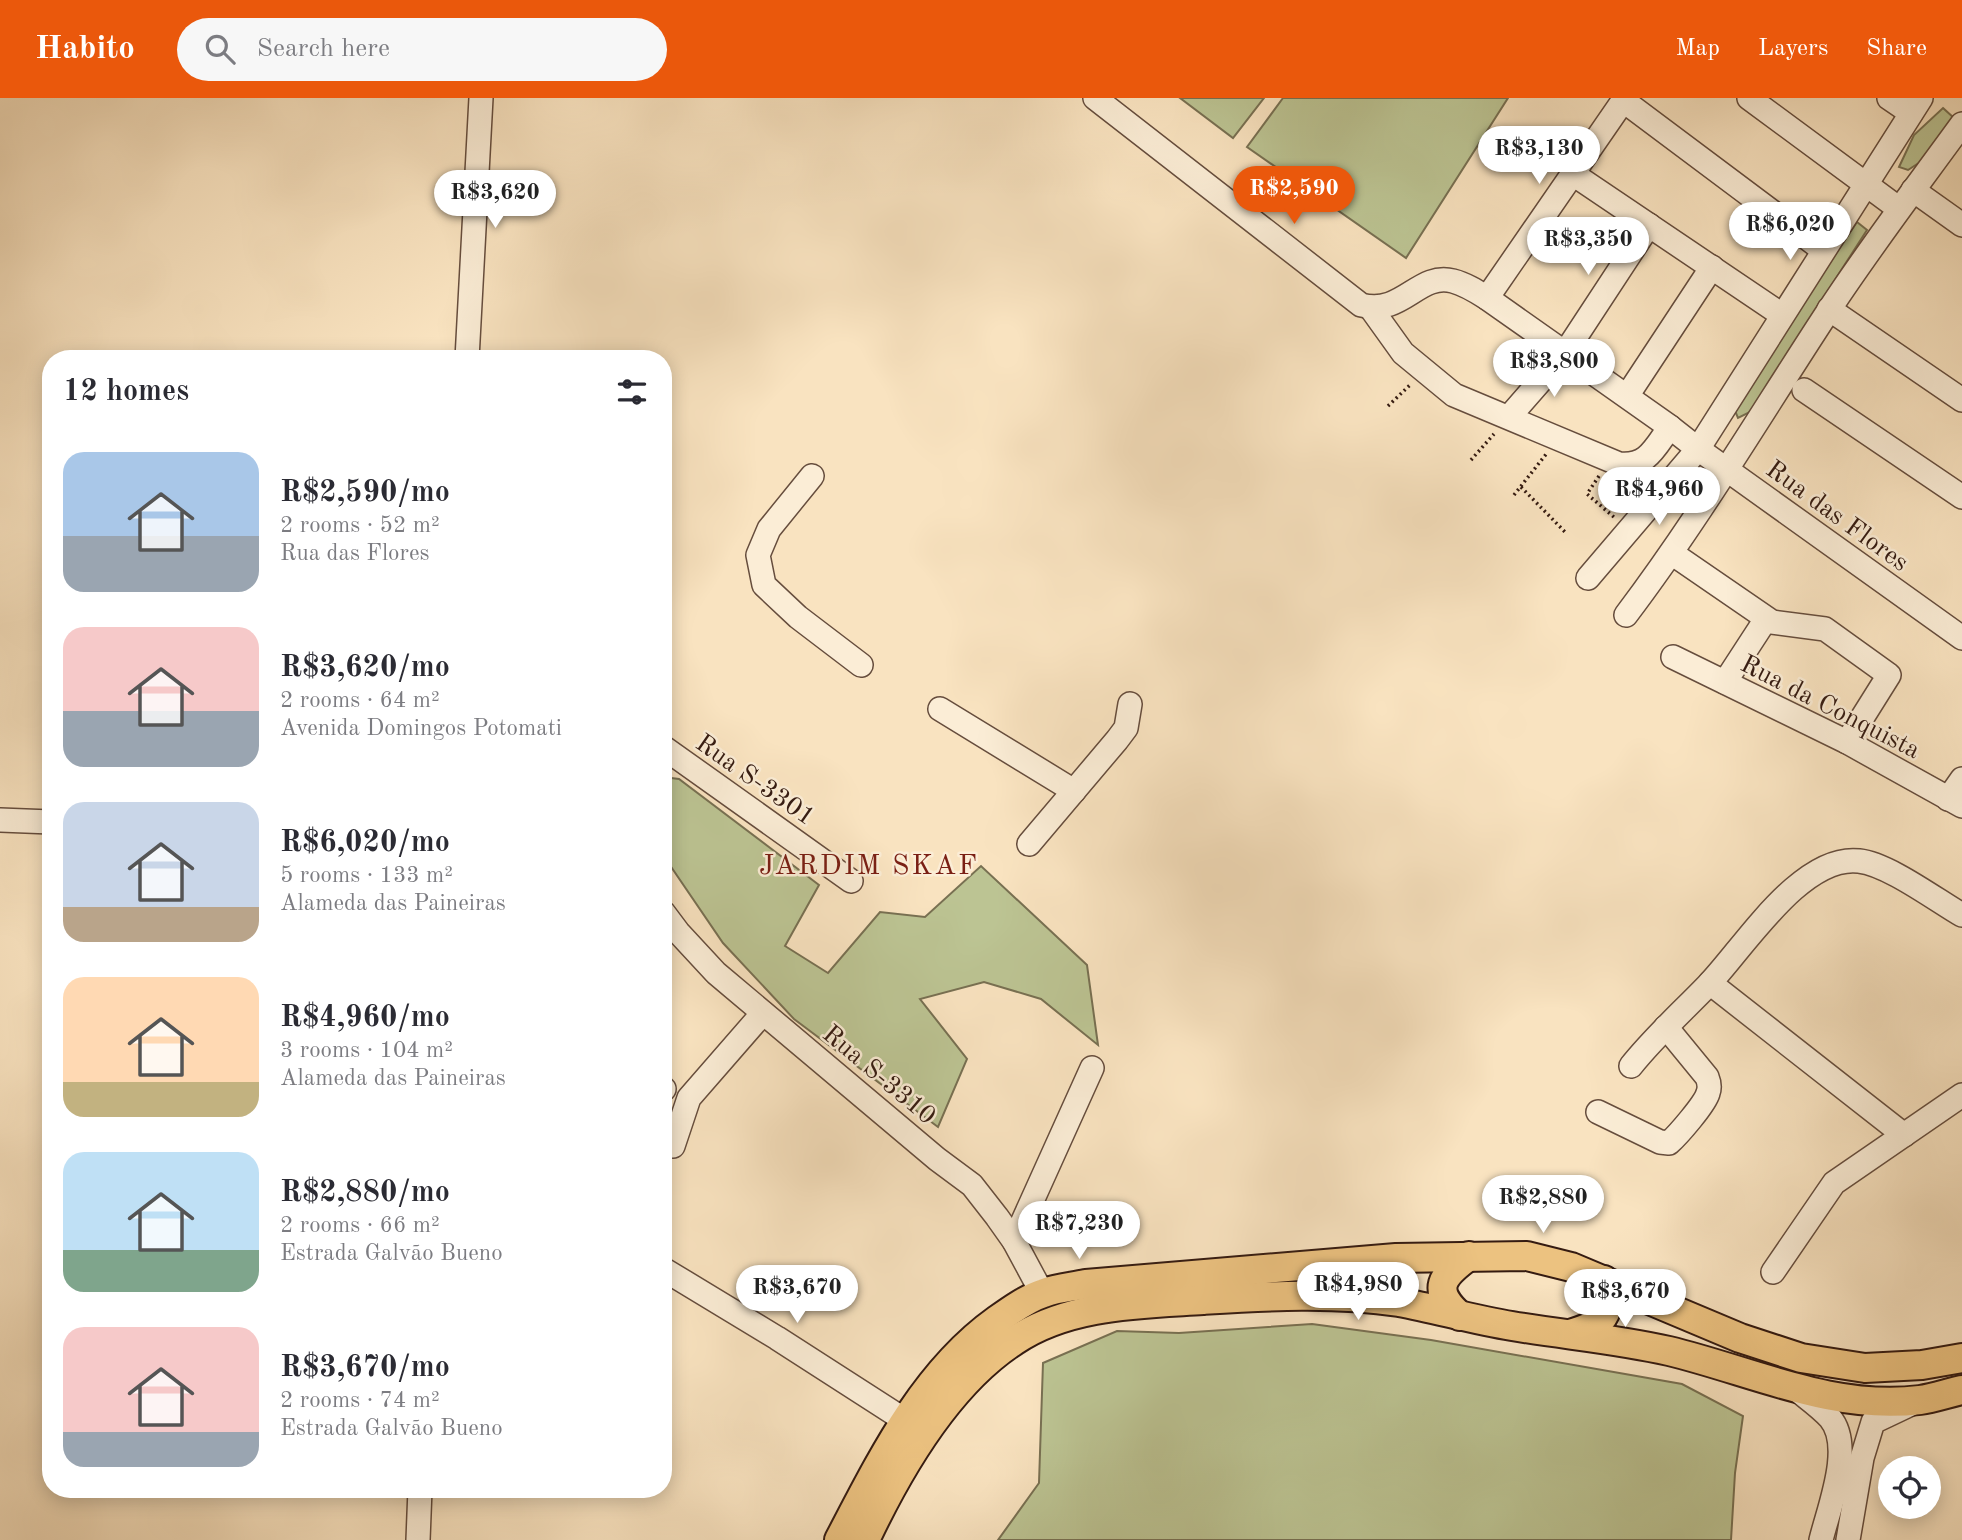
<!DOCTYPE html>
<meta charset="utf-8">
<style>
:root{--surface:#fff;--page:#f7f7f7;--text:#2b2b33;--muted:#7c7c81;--accent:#ea580c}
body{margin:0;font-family:"Old Standard TT",serif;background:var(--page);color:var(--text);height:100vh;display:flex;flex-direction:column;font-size:26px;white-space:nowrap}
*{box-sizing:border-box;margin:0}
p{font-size:23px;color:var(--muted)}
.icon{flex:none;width:38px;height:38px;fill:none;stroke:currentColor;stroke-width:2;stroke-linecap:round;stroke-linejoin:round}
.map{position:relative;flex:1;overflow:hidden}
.side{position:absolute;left:42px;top:252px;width:630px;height:1148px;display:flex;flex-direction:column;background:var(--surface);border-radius:28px;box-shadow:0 4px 18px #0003}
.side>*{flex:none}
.controls{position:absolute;left:1878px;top:1358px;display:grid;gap:14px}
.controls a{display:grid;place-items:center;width:63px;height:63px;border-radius:50%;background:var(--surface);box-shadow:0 4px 18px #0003;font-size:35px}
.price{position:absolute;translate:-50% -60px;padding:0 16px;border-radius:24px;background:#fff;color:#222;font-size:23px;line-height:46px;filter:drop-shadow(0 2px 4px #0008)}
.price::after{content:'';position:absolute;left:50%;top:42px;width:21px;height:16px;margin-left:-10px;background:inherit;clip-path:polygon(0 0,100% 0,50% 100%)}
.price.selected{background:var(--accent);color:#fff}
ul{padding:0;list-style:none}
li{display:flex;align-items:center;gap:21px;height:175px;padding:0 21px}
li span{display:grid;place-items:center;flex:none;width:196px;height:140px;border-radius:21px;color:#555}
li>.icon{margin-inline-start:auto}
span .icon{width:84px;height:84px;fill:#fffc;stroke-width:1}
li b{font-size:30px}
h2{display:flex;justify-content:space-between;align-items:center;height:84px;padding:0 21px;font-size:30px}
header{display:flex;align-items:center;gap:42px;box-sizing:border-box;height:98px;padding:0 35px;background:var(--accent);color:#fff}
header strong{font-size:33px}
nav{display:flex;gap:38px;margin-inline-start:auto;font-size:24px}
.search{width:490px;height:63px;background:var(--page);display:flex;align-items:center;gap:18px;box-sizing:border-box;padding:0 24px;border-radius:38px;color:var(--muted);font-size:26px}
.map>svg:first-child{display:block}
.green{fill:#bcc493;stroke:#787052;stroke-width:2}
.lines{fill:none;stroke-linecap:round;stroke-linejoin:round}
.minor-casing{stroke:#664d3d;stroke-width:26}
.major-casing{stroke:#351b11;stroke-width:32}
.path{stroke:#351b11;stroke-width:3.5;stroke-dasharray:2 3.5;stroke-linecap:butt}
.minor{stroke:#fbedd6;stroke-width:23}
.major{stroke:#ecc280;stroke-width:28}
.labels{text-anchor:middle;stroke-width:5;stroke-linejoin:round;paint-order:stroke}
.street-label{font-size:26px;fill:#351b11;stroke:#fbedd6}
.neighbourhood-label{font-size:28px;letter-spacing:2px;fill:#7a1f14;stroke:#fbedd6}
</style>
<header>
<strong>Habito</strong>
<div class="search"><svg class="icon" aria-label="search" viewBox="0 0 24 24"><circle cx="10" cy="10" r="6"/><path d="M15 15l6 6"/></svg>Search here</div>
<nav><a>Map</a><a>Layers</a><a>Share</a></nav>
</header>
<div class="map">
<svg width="1962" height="1442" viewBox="0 0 1962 1442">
<rect width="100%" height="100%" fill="#f9e3c0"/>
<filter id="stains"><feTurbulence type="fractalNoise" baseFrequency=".00286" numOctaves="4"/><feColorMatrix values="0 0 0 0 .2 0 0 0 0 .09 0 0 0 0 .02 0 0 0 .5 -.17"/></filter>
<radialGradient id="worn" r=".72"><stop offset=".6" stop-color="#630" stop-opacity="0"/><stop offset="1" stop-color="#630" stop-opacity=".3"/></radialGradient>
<!-- green -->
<g class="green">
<path d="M1180,0H1264L1233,40Z"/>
<path d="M1283,0H1508L1406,160L1247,49Z"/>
<path d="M1943,10L1955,21L1928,59L1908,72L1899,69L1914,37Z"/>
<path d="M1857,124L1867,132L1750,314L1738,320L1733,308Z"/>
<path d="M663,679L679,681L819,787L785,848L828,875L880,814L925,819L981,768L1087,867L1098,947L1041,901L984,884L920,901L967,961L938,1029L794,921L723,845L663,757Z"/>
<path d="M1312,1226L1431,1242L1682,1286L1743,1318L1735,1375L1731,1442H998L1039,1385L1043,1265L1117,1233L1179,1235Z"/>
</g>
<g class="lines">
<defs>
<g id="minor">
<path d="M1095,0L1361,207C1403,218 1418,174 1453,183C1465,186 1476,193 1487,200L1670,329L1698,351L1962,540"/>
<path d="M1749,0L1898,110"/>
<path d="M1889,0L1911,15"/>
<path d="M1624,3L1823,152"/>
<path d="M1573,76L1782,217"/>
<path d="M1913,92L1962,127"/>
<path d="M1487,200L1625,0"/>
<path d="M1370,209L1403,255L1454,297L1619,366C1648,369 1655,349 1670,329"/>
<path d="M1829,211L1962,302"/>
<path d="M467,261L481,0"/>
<path d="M1804,292L1962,399"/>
<path d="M1627,298L1712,169"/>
<path d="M1509,319L1565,255L1649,127"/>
<path d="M812,378L769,431L758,457L764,487L798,519L861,567"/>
<path d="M1673,456L1772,524L1825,531L1889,577L1847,644"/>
<path d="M1588,480L1698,351L1921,0"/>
<path d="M1626,517C1700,419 1762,314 1829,212C1871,148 1917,88 1962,26"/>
<path d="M1673,559L1847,644L1962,708"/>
<path d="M1725,584L1766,521"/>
<path d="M940,611L1074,693"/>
<path d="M663,649L851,783"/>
<path d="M1948,701L1962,681"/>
<path d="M0,722L51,724"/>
<path d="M1029,746L1117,642L1126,630L1130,606"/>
<path d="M663,814L678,834L716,875L937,1061L972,1087L997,1119L1014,1143L1042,1195"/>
<path d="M1710,885L1904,1037"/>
<path d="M1631,968C1654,939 1682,914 1708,887C1743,851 1801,756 1859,763C1888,766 1936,802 1962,817"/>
<path d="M663,990L664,991"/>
<path d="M1598,1014L1660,1044L1669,1045C1678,1037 1705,1006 1708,995C1710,990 1709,984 1707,979L1666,929"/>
<path d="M673,1048L689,1000L763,915"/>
<path d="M1014,1143L1092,970"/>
<path d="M663,1171L777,1240L906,1323"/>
<path d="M1773,1174L1834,1085L1962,997"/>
<path d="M1796,1291C1807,1300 1820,1309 1830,1320C1854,1348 1829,1409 1821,1442"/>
<path d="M418,1442L420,1391"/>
<path d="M1848,1442L1862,1360L1873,1324L1913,1305"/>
</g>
<g id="major">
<path d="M1460,1218C1430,1191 1442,1178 1469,1158"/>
<path d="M1570,1236C1604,1226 1613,1217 1604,1182"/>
<path d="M839,1442C881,1362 923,1275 997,1222C1011,1212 1028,1200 1044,1195C1057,1190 1072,1189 1086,1186L1396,1160L1527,1158L1571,1169L1740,1240L1801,1260L1865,1270L1922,1267L1962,1260"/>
<path d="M865,1442C898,1372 948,1286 1014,1243C1068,1206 1141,1206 1203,1202C1269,1198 1333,1194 1399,1204C1437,1211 1474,1222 1512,1228C1566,1237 1616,1241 1669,1253C1752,1273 1833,1313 1920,1302C1934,1300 1948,1295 1962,1292"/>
</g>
</defs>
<!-- minor casing -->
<use href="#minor" class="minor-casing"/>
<!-- major casing -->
<use href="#major" class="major-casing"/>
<!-- path -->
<g class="path">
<path d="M1388,308L1410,287"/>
<path d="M1471,362L1494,336"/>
<path d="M1599,378L1587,396L1615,420"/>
<path d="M1521,389L1567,436"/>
<path d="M1514,397L1547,355"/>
</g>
<!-- minor -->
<use href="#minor" class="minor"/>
<!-- major -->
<use href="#major" class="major"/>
</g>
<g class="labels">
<!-- street labels -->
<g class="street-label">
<text transform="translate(1838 417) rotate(36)" y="9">Rua das Flores</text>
<text transform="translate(1831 608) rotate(27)" y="9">Rua da Conquista</text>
<text transform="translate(756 681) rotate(35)" y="9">Rua S-3301</text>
<text transform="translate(880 976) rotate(40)" y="9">Rua S-3310</text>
</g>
<!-- neighbourhood labels -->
<g class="neighbourhood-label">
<text x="869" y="776">JARDIM SKAF</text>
</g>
</g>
<rect width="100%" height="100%" filter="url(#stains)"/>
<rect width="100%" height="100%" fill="url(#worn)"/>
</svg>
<div class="controls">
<a><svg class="icon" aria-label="locate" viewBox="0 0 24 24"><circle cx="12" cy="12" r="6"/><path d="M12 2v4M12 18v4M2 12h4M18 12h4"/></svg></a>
</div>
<b class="price" style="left:1539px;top:88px">R$3,130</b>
<b class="price selected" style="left:1294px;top:128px">R$2,590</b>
<b class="price" style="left:495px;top:132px">R$3,620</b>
<b class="price" style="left:1790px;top:164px">R$6,020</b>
<b class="price" style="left:1588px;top:179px">R$3,350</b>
<b class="price" style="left:1554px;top:301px">R$3,800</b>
<b class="price" style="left:1659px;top:429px">R$4,960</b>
<b class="price" style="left:1543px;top:1137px">R$2,880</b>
<b class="price" style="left:1079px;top:1163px">R$7,230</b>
<b class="price" style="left:1358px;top:1224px">R$4,980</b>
<b class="price" style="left:797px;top:1227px">R$3,670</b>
<b class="price" style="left:1625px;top:1231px">R$3,670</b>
<section class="side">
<h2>12 homes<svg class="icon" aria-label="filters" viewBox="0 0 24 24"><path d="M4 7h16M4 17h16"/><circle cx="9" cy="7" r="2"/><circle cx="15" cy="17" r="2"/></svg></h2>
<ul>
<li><span style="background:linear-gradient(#a9c7e8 60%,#9aa5b1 0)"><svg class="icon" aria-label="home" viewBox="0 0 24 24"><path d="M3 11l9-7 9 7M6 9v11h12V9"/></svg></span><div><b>R$2,590/mo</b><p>2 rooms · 52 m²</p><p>Rua das Flores</p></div></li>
<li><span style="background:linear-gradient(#f6c9c9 60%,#9aa5b1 0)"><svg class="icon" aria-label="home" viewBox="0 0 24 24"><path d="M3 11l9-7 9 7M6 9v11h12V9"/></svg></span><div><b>R$3,620/mo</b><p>2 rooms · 64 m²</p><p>Avenida Domingos Potomati</p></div></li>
<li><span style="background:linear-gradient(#c9d6e8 75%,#b9a48a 0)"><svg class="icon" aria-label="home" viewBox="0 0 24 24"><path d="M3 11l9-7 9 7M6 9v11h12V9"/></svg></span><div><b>R$6,020/mo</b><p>5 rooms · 133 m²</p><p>Alameda das Paineiras</p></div></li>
<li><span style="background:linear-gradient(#ffd9b3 75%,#c2b280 0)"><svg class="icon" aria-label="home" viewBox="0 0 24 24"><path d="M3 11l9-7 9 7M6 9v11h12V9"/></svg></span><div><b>R$4,960/mo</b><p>3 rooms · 104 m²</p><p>Alameda das Paineiras</p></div></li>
<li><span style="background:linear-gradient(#bfe0f5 70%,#7fa58c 0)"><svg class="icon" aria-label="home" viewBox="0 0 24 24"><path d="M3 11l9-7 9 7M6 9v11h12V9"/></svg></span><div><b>R$2,880/mo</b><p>2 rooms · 66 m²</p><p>Estrada Galvão Bueno</p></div></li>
<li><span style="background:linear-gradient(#f6c9c9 75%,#9aa5b1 0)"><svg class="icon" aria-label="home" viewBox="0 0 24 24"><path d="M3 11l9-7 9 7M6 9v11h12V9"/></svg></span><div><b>R$3,670/mo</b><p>2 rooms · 74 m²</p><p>Estrada Galvão Bueno</p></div></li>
</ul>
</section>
</div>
